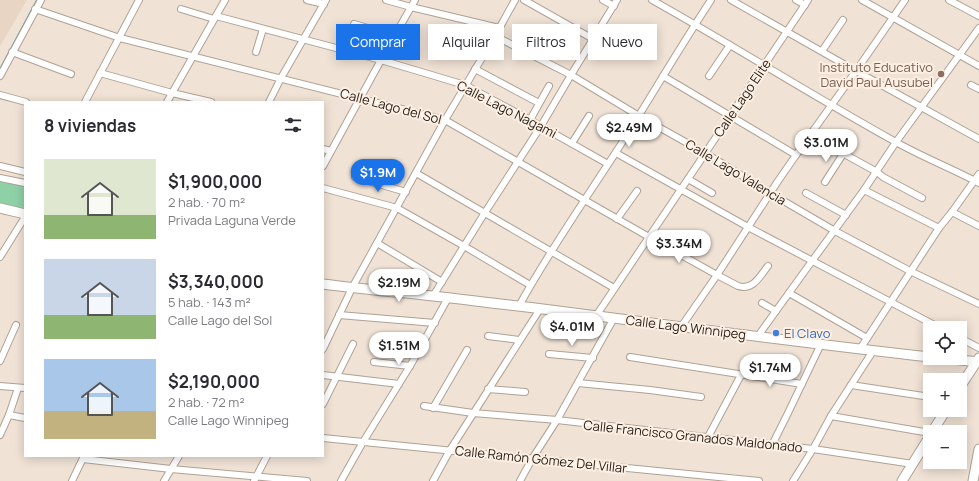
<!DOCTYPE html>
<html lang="es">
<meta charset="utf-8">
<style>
:root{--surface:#fff;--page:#f7f7f7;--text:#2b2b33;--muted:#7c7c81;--accent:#1a73e8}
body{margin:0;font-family:Manrope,sans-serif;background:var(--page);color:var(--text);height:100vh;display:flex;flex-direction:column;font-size:15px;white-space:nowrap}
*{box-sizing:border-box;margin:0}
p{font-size:13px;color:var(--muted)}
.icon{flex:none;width:22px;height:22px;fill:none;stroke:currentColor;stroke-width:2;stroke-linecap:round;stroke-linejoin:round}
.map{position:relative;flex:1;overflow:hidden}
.sheet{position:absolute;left:24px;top:101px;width:300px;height:356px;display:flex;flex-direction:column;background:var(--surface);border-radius:0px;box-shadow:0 2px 10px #0003}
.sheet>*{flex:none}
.guide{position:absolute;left:336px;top:24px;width:380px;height:36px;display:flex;gap:8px}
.controls{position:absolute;left:923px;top:321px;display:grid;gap:8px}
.controls a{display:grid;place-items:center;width:44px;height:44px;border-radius:0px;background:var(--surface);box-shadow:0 2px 10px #0003;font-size:20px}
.price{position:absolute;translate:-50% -34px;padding:0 9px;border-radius:14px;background:#fff;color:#222;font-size:13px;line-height:26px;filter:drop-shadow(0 1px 2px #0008)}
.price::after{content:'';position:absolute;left:50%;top:24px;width:12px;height:9px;margin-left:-6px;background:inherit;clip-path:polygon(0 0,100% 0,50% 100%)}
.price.selected{background:var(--accent);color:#fff}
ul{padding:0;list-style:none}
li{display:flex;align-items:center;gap:12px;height:100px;padding:0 20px}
li span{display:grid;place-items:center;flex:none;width:112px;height:80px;border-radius:0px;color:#555}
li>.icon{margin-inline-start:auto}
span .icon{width:48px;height:48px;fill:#fffc;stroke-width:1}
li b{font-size:17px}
h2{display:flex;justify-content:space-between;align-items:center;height:48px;padding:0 20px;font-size:17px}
.chip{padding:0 14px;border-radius:0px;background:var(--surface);box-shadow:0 2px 10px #0003;font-size:14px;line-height:36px}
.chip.selected{background:var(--accent);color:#fff}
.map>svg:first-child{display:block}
.built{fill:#e9d5c3}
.green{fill:#8ed1a7}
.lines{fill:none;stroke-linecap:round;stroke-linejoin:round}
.stream{stroke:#119093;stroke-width:1.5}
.street-casing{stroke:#afa295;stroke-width:8}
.secondary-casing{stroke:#afa295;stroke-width:11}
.street{stroke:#fff;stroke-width:6}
.secondary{stroke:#fff;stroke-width:9}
.education-dot{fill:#8d6e63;stroke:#fdefe2;stroke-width:1.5}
.shop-dot{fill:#3f7fe0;stroke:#fdefe2;stroke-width:1.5}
.labels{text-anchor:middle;stroke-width:4;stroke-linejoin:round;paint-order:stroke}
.education-label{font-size:13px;fill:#785e54;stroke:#fdefe2;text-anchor:end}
.street-label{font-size:13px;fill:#241f1a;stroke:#fdefe2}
.shop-label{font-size:13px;fill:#366cbe;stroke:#fdefe2;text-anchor:start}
</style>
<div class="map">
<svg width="979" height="481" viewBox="0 0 979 481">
<rect width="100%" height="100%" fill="#f0e2d5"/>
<!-- built -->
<path class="built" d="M0,0H27L0,46Z"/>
<!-- green -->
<path class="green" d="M0,180L25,186V209L0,203Z"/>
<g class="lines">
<!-- stream -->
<path class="stream" d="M0,69L37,0"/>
<defs>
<g id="street">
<path d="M307,0L324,4"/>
<path d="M386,0L411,7L499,28"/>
<path d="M524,0L593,39"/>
<path d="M603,0L614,6"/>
<path d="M652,0C734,46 813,96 894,141C922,157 951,168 979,183"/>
<path d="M731,0L856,71L979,139"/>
<path d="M796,0L805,5"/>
<path d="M862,0L979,66"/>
<path d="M949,0L979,16"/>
<path d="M35,9L120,38L445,120L649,237L717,275L738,286C753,291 760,276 768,266"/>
<path d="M181,9L214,19"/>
<path d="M216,16L381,60L465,85L530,120L608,164"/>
<path d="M354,24L395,36"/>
<path d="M495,36L571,75L639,116L705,153L770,193L835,231L910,271L979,304"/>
<path d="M822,51L843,20"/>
<path d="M12,52L71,74"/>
<path d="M256,52L263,29"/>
<path d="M475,69L539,103"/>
<path d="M100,73L172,93L211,102"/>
<path d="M0,76L41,0"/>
<path d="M663,76L796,155"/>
<path d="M709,76L730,45"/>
<path d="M971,85L979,89"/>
<path d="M0,95L26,102"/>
<path d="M85,102L139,0"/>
<path d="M167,102L225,0"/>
<path d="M269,102L281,78L326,0"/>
<path d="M530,120L549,86"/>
<path d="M810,135L877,172L883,177L922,198"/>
<path d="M572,143L589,116"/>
<path d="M323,149L331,151"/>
<path d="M616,153L748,227L940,328"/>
<path d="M0,166L25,172"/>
<path d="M323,166L381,60L415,0"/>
<path d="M416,173L614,288"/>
<path d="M355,177L406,192"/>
<path d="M0,178L25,183"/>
<path d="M688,179L712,193"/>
<path d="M825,182L843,154"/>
<path d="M323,188L397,208L464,246L530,285"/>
<path d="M864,190L939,228"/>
<path d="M806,193L846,215"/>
<path d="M952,212L979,226"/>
<path d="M617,219L637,191"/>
<path d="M377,243L442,282"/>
<path d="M0,257L25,217"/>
<path d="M789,293L867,338"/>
<path d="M433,296L484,214L541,126L571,75L617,0"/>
<path d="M762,303L776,311"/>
<path d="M519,306C548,253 583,203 616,152C648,102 678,50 711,0"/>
<path d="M339,315L435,323"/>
<path d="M596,316L808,0"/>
<path d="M681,327L717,275L778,181L810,135L856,71L905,0"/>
<path d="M488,336L519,340"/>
<path d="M758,336L812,261L864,190L896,142L979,28"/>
<path d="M960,338L979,348"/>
<path d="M323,349L352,288L445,120L495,36L515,0"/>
<path d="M860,349L939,228L952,212L979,174"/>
<path d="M549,354L593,358"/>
<path d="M630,357L802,384"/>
<path d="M0,361L16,325"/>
<path d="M374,362L410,366"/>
<path d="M323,375L399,384"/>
<path d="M578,383L650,390L701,397"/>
<path d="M851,385L930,397"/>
<path d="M0,386L25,388"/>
<path d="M488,389L525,392"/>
<path d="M323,404L353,344"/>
<path d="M424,406L473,413L557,420L813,449L913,464"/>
<path d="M433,408L467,350"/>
<path d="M9,415L25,418"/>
<path d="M831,416L930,433"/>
<path d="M0,435L9,415L18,388"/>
<path d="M708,437L741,375"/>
<path d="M323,438L759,481"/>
<path d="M772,445L788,413L821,344"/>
<path d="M83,459L171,469L307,481"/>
<path d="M72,481L84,456"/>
<path d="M164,481L179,456"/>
<path d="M254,481L267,456"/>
<path d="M341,481L363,442L410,366L448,298"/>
<path d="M433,481L450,450L540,309"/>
<path d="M520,481L532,459L557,420L614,318"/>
<path d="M793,481L813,449L831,416L873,351"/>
</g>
<g id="secondary">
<path d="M0,208L25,214"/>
<path d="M323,284C360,289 396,292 433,296C461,299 490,303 518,306C656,323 792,342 930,357"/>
<path d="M942,358L979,362"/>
<path d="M960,387L979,358"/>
<path d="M932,432L946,410"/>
<path d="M902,481L930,436"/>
<path d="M973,481L979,449"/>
</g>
</defs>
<!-- street casing -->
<use href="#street" class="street-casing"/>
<!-- secondary casing -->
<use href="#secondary" class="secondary-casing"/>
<!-- street -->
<use href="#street" class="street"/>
<!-- secondary -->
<use href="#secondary" class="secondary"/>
</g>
<!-- markers -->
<circle class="education-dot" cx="941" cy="74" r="4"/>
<circle class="shop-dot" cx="776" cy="333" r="4"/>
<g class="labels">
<!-- education labels -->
<g class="education-label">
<text x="933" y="72">Instituto Educativo<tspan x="933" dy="15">David Paul Ausubel</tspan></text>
</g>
<!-- street labels -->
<g class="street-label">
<text transform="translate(742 98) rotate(-56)" y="5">Calle Lago Elite</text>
<text transform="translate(391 106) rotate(15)" y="5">Calle Lago del Sol</text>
<text transform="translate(507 109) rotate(27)" y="5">Calle Lago Nagami</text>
<text transform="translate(736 172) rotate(31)" y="5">Calle Lago Valencia</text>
<text transform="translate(686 327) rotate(7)" y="5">Calle Lago Winnipeg</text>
<text transform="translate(693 436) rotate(6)" y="5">Calle Francisco Granados Maldonado</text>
<text transform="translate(541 459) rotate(6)" y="5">Calle Ramón Gómez Del Villar</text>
</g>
<!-- shop labels -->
<g class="shop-label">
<text x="784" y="338">El Clavo</text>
</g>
</g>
</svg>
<div class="controls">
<a><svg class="icon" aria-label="locate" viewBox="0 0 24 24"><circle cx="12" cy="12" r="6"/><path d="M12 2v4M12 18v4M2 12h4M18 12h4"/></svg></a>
<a>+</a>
<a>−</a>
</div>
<b class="price" style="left:629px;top:148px">$2.49M</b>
<b class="price" style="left:826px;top:163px">$3.01M</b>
<b class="price selected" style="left:378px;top:193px">$1.9M</b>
<b class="price" style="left:679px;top:264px">$3.34M</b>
<b class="price" style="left:399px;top:303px">$2.19M</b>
<b class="price" style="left:572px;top:347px">$4.01M</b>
<b class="price" style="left:399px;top:366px">$1.51M</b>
<b class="price" style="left:770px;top:388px">$1.74M</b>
<div class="guide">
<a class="chip selected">Comprar</a>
<a class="chip">Alquilar</a>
<a class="chip">Filtros</a>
<a class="chip">Nuevo</a>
</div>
<section class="sheet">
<h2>8 viviendas<svg class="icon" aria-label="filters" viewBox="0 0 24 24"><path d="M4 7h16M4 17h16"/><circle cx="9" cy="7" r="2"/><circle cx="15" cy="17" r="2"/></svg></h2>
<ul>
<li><span style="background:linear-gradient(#dfe7d0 70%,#8fb573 0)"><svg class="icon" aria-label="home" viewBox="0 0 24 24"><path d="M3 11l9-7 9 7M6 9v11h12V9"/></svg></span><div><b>$1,900,000</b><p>2 hab. · 70 m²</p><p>Privada Laguna Verde</p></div></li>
<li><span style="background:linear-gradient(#c9d6e8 70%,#8fb573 0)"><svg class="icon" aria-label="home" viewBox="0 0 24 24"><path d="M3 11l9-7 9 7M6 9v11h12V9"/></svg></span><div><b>$3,340,000</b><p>5 hab. · 143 m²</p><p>Calle Lago del Sol</p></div></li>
<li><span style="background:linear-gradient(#a9c7e8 65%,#c2b280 0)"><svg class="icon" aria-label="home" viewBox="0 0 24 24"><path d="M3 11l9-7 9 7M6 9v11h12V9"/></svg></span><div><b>$2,190,000</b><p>2 hab. · 72 m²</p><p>Calle Lago Winnipeg</p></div></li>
</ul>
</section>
</div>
